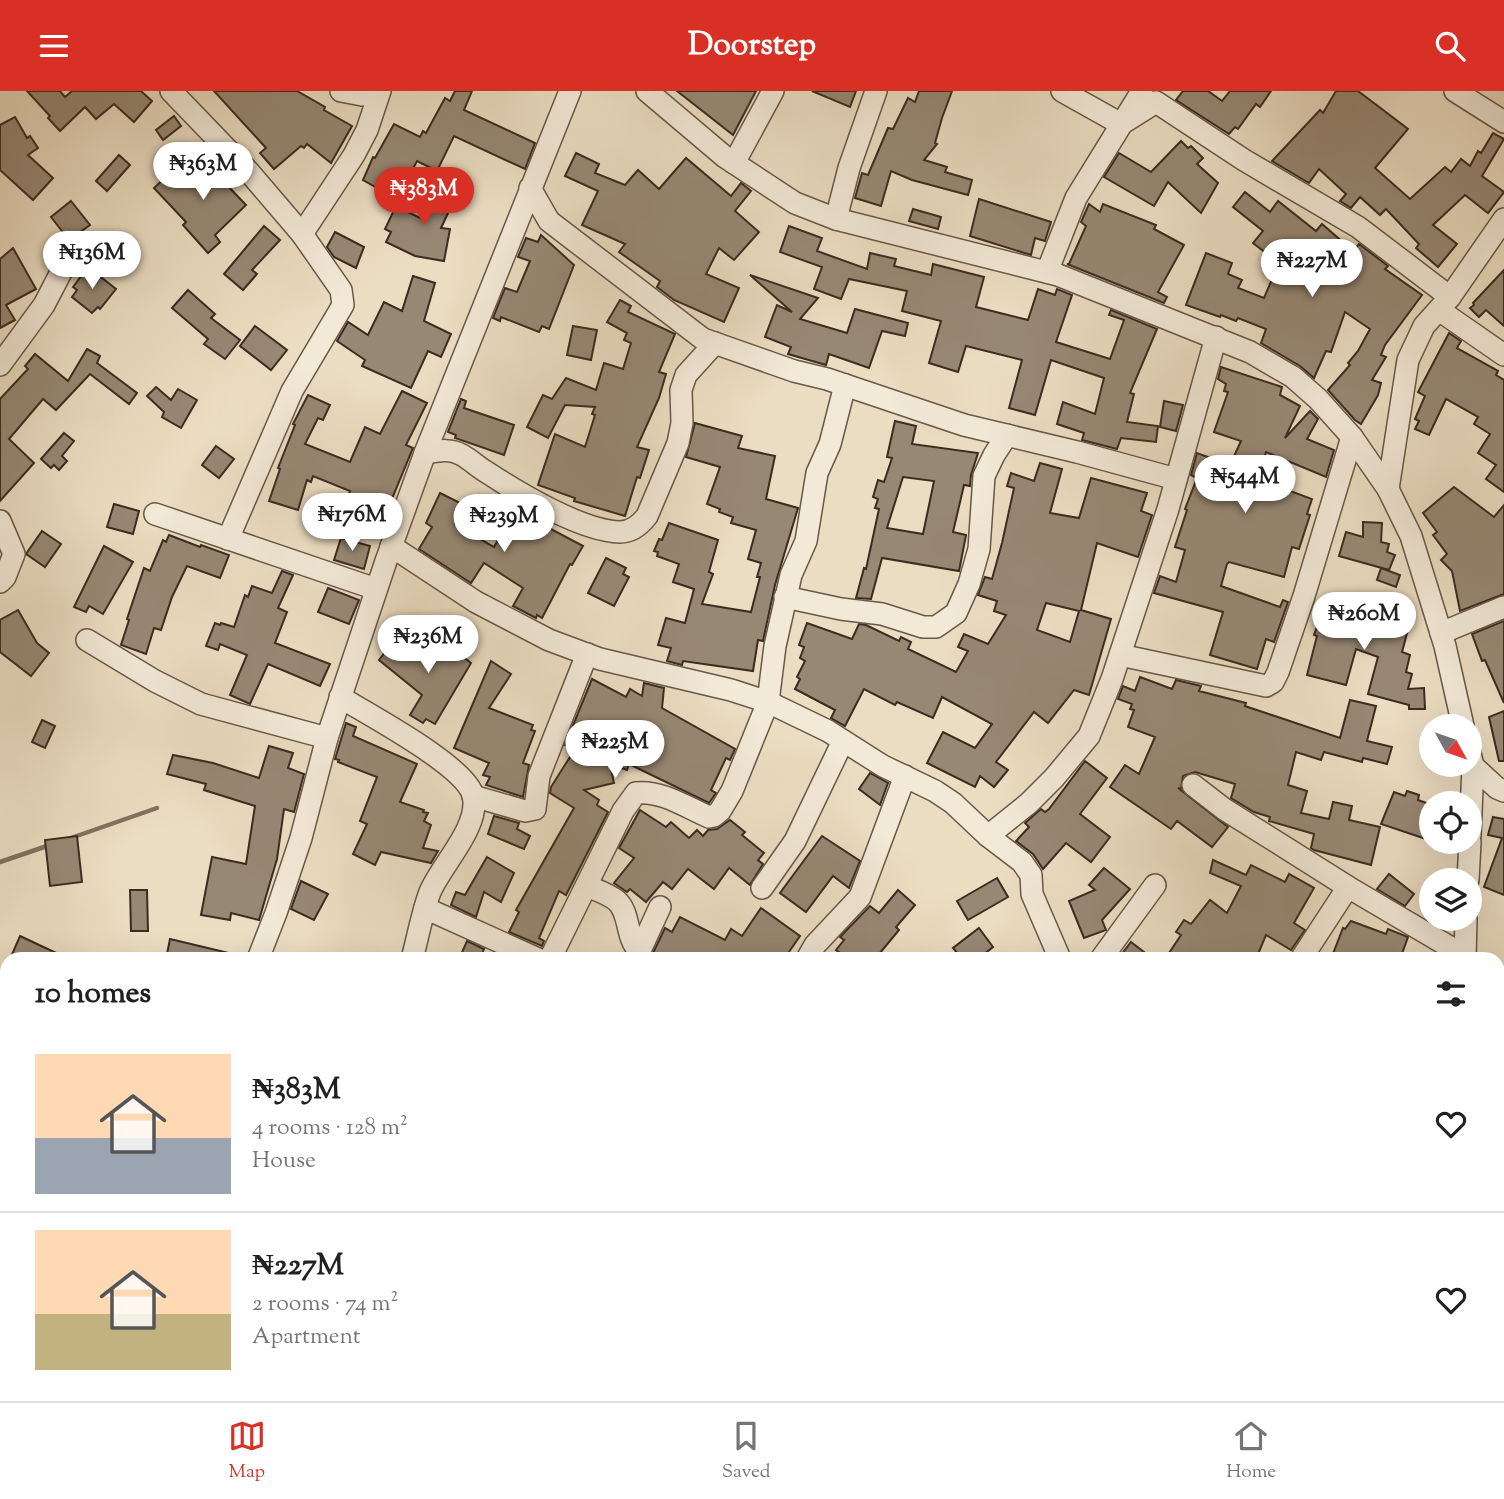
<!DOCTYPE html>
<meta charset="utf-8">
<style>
:root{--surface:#fff;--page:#f6f6f6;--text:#202124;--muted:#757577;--line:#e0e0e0;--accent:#d93025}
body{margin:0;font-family:"Sorts Mill Goudy",serif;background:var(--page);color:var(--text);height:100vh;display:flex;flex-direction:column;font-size:26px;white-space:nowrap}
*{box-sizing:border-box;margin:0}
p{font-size:23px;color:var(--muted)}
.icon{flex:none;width:38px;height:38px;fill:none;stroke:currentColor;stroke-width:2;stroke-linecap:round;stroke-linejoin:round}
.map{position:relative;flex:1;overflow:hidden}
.sheet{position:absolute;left:0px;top:861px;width:1505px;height:450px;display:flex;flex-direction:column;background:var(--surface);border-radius:21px 21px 0 0;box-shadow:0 7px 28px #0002}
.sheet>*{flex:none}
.needle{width:46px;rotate:130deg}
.fabs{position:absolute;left:1419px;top:623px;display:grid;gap:14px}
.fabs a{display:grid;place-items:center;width:63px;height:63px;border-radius:50%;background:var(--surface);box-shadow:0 7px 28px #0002;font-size:35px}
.price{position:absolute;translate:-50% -60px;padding:0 16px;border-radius:24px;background:#fff;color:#222;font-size:23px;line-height:46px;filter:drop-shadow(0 2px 4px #0008)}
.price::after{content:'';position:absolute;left:50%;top:42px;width:21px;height:16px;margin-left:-10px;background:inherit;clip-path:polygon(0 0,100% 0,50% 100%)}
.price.on{background:var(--accent);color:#fff}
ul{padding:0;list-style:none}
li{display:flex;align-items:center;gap:21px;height:175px;padding:0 35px}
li+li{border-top:2px solid var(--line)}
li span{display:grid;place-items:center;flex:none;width:196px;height:140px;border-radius:0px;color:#555}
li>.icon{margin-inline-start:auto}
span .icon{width:84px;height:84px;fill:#fffc;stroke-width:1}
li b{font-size:30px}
h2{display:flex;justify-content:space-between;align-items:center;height:84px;padding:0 35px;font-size:30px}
header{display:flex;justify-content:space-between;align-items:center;height:91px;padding:0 35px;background:var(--accent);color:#fff;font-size:32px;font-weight:700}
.tabs{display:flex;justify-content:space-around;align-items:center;height:98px;border-top:2px solid var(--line);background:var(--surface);font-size:19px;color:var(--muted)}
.tabs a{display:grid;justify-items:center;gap:4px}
.tabs .on{color:var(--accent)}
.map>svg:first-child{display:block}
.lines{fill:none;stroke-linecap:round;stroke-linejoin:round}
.stream{stroke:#817160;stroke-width:4.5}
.building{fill:#978874;stroke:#3b2b20;stroke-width:2;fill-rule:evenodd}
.minor-casing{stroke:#675848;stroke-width:24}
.minor{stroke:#f2e9d7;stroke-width:21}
</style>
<header><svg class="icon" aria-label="menu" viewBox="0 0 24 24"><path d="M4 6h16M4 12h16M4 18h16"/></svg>Doorstep<svg class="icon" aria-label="search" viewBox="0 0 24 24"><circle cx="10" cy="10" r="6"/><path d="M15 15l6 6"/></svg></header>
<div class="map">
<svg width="1504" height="1310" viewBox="0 0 1504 1310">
<rect width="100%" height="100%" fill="#ebddc2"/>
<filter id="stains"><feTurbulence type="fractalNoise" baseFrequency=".00286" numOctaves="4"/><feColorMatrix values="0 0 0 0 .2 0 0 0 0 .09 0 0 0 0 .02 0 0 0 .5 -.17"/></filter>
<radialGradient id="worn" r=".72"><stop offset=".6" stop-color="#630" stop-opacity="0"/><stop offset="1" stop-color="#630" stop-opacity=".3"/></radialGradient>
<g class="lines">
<!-- stream -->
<g class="stream">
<path d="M71,747L157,717"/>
<path d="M0,771L50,754"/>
</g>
</g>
<!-- building -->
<g class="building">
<path d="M27,0H60L65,6L72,0H141L152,10L134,31L114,13L96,28L85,16L60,40L48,27L50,25Z"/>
<path d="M214,0H297L325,16L324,19L352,35L331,72L307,53L304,57L301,55L274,78L260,62L266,57Z"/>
<path d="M455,0H472L464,19L535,52L525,78L454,45L437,80L417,70L397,108L363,89L373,66L375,67L394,33L420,46L423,40L426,42L445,7L450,10Z"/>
<path d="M677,0H756L733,44Z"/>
<path d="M812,0H856L850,16Z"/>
<path d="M919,0H952L942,27L935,52L937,53L924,69L947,76L945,81L972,89L968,104L912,89L891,80L881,115L855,107L862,82L868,84L888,37L893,38L908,7L915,11Z"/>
<path d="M1183,0H1208L1222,10L1230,0H1271L1260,16L1256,13L1238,38L1235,36L1229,43L1176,9Z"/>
<path d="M1336,0H1358L1408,38L1375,77L1410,108L1445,76L1451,81L1461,68L1470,75L1478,60L1481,62L1493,42L1504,48L1482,85L1504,101L1488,122L1465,104L1433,134L1457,153L1438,176L1416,157L1419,153L1386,118L1380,124L1360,106L1351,117L1340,110L1346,103L1319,78L1309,92L1272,70L1320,19L1323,22Z"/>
<path d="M174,25L181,35L163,49L156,39Z"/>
<path d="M15,26L27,47L30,45L38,57L28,64L53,87L33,109L0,79V34Z"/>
<path d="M1181,50L1188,57L1191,55L1203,67L1197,73L1218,92L1201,122L1168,91L1154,115L1104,86L1119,62L1151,81Z"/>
<path d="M576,62L599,73L595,82L625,94L638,79L659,98L686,67L731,105L741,92L751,100L735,120L759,141L734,169L719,157L706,183L739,197L724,231L674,209L657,196L660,190L619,161L625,153L582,134L598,100L565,85Z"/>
<path d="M119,64L130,74L107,100L96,90Z"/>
<path d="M213,66L229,87L224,91L246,114L215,144L220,151L208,162L183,134L186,131L154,97L169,83L177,92Z"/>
<path d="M441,90L459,99L441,137L450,138L444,170L415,165L386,151L391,141L385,138L396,115L422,128Z"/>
<path d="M1245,101L1270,121L1278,110L1316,140L1322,133L1353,160L1359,153L1388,175L1385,178L1422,204L1385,254L1381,264L1386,266L1372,289L1381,292L1378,304L1361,333L1355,329L1328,299L1350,274L1348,272L1358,260L1370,238L1345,221L1331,261L1326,260L1314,287L1300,275L1261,252L1266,238L1238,227L1236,230L1221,224L1220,226L1186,214L1206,162L1232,172L1228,183L1242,189L1238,197L1264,207L1279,172L1253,152L1263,140L1233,116Z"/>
<path d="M979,108L1051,131L1045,150L1035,147L1031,164L970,145Z"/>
<path d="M71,110L90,134L69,149L51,126Z"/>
<path d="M1089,113L1100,121L1103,113L1156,134L1154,138L1184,154L1158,201L1167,206L1164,212L1067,173H1069L1086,135L1081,131Z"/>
<path d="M913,118L941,126L938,138L909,130Z"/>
<path d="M264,135L280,149L252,179L257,183L243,199L224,183Z"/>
<path d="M789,135L822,147L817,160L867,178L870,162L896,168L894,175L931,184L933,173L984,186L976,216L1028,229L1038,198L1055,204L1057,198L1072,204L1056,251L1110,268L1124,229L1109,224L1111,219L1157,238L1130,302L1134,303L1127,331L1158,335L1156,351L1121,347L1117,358L1082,349L1084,342L1057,333L1063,311L1095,323L1104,287L1051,269L1035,324L1009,317L1022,269L966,255L958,281L929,272L941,230L902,220L907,200L849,188L841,208L814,198L822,176L780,161Z"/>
<path d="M335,141L364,156L356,177L334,166L327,156Z"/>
<path d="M541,144L574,174L549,238L542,235L539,241L501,226L500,230L493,227L505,197L517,201L530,170L518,166L526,147L538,151Z"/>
<path d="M13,157L36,198L6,214L15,229L0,237V168Z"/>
<path d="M88,176L116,198L100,218L98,216L92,222L72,206L77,199L73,196Z"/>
<path d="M1504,179V235L1486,219L1479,226L1470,217L1474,214L1473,212Z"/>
<path d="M750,184L818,207L800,228L847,242L855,218L908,232L905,245L882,240L869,277L829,263L826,274L788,263L791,256L765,246L777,214L792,221Z"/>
<path d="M413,185L435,192L424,230L451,243L441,266L428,260L411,297L362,275L365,269L337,250L348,231L368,244L384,211L402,220Z"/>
<path d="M188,199L215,223L211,227L240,249L225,268L204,253L208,248L172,217Z"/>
<path d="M620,209L631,215L628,221L675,243L659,281L666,283L659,307L637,356L649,359L640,387L637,386L625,425L574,410L575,407L538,394L555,343L585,356L595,324L592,323L595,316L565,314L548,347L527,336L543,304L552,308L566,287L596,299L604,272L623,278L631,252L624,249L627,242L607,231Z"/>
<path d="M255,235L287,259L271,279L240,255Z"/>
<path d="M573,235L597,239L591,269L567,264Z"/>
<path d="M1449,242L1461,250L1457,257L1498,280L1496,284L1504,289V401L1486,388L1496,374L1478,362L1490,343L1474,333L1478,326L1446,308L1429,344L1415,338L1419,330L1415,328L1425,305L1418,301Z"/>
<path d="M87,258L100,265L97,272L137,302L129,313L90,283L56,319L43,308L9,348L34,372L0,410V308L28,278L25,275L35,263L68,290Z"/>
<path d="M1221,276L1282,296L1280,304L1300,315L1285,347L1310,320L1318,328L1307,348L1334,359L1326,386L1266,361L1258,388L1312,408L1307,423L1310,424L1299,458L1292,456L1284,486L1229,471L1227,473L1221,495L1280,516L1283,509L1288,511L1274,551L1266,548L1257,578L1210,564L1223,521L1154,502L1160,485L1176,491L1185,459L1175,456L1187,419L1185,418L1197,387L1191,384L1197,362L1230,374L1241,350L1214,341L1228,301L1224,300L1226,293L1218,288Z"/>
<path d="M156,296L171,309L178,298L197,309L181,337L162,326L164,321L147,305Z"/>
<path d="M402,300L427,312L406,354L413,357L391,410L393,411L388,426L346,410L350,400L313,385L311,391L307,389L298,419L269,410L280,378L278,377L295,334L293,333L308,304L330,314L323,329L318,327L305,353L350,371L365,336L380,343Z"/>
<path d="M461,308L466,310L464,317L514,334L504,364L455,347L456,344L448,341Z"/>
<path d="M1164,310L1183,314L1176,340L1160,336Z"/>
<path d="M895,330L916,335L912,353L978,362L971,384L970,395L964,394L953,441L966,444L960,475L959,480L882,467L871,508L856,507L864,477L866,478L879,418L875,417L878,408L873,406L878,389L884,391L892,367L887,366ZM903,386L934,390L923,443L887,437Z"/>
<path d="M695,332L742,345L738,357L775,365L766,408L798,417L775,494L763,550L758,549L753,580L683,570L682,574L667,570L671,557L658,554L666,527L685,532L694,498L673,491L679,473L657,465L658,461L654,460L659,448L662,449L669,432L718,449L709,481L713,483L702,513L751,521L760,486H757L761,472L748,468L756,439L731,432L733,426L719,421L720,418L707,413L720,376L686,366Z"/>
<path d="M64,342L74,350L62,365L67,370L59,379L54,374L51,377L41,368Z"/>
<path d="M216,355L234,368L219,387L202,374Z"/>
<path d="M1040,372L1062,378L1050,422L1079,427L1091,387L1147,402L1141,420L1152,424L1138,466L1097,452L1081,519L1111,528L1089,604L1074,599L1048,632L1034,621L996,671L1008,679L994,696L980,685L975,696L927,672L943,641L975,657L992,633L942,606L933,627L897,611L895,614L864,598L845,635L831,627L835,619L795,598L800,588L797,586L805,570L800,567L804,556L799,554L807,532L852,548L859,533L866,534L899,550L901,546L911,551L908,558L956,581L968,560L958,556L964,543L988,553L1006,524L994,520L997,510L978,504L985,486L992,488L1002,452L1014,397L1007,395L1011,382L1034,390ZM1046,512L1079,520L1070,551L1037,539Z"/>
<path d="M1454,396L1494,426L1504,414V503L1460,520L1452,480L1441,469L1447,463L1433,444L1437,441L1423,422Z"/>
<path d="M440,402L464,414L455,433L494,456L515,419L583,455L572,474L570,473L542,527L537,524L536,527L513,515L523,497L484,472L471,492L419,458L432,436L426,432Z"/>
<path d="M114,413L139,420L133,443L107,436Z"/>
<path d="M1363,431L1382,432L1381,451L1389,453L1387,461L1395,464L1389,479L1339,465L1346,441L1363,446Z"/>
<path d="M42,440L61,453L45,476L26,463Z"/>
<path d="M169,444L200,456L201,454L229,464L220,487L187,475L172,506L161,539L154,537L146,563L121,554L129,529L127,528L144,477L150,480L163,449L166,451Z"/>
<path d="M341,447L370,455L364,478L334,469Z"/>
<path d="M104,455L133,471L103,523L89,515L86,521L74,516Z"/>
<path d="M606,467L626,477L623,483L629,486L614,515L588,502Z"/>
<path d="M1381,477L1400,484L1396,496L1377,489Z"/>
<path d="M282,480L293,484L278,517L287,521L275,552L330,573L320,595L268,573L250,613L230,604L247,564L220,553L218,559L206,555L215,532L220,534L221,532L234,536L245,504L248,506L252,495L272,502Z"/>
<path d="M328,497L359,509L349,533L318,521Z"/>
<path d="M1327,509L1377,526L1379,519L1399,525L1374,543L1410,531L1402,561L1410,564L1406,581L1412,583L1408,598L1424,597L1425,618H1409V614L1368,603L1378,566L1356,558L1346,594L1307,584L1317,545L1314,544Z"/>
<path d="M18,519L37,552L49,562L31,585L0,561V529Z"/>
<path d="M1504,530V612L1485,569L1482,570L1472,543Z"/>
<path d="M397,546L422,566L438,546L471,572L435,633L426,628L423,632L410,624L422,604L379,569Z"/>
<path d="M491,570L511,583L489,617L533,634L531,639L535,640L523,672L529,674L523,706L486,694L490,686L483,684L489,672L454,657Z"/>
<path d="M1140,586L1172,598L1176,589L1201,595L1199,600L1246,612L1245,615L1340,647L1350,609L1376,615L1367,650L1392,656L1387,673L1363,667L1362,671L1324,661L1321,669L1296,661L1288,694L1307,700L1301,722L1329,728L1333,711L1352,715L1349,729L1380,736L1371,774L1314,759L1311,757L1314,743L1269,730L1270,726L1254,721L1231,707L1235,693L1195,681L1183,685L1181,698L1178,697L1228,736L1212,756L1177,730L1171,738L1110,696L1125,674L1139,683L1155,646L1128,636L1134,619L1130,618L1132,613L1118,608L1123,595L1135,600Z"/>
<path d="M592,588L626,606L630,598L642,605L644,592L664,597L662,617L735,658L730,669L726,667L711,699L716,702L709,712L629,673L627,679L610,673L614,692L584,699L599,709L597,714L608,721L566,804L559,800L539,847L544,850L542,855L509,841L519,821L516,819L574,717L550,702L551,696L575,658L565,654Z"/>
<path d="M1504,620V670H1499L1489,626Z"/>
<path d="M42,629L55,635L45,657L32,651Z"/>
<path d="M346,632L356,636L353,645L417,673L400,711L424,719L423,721L428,722L424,730L431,734L423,757L438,760L431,772L381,761L375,774L353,763L367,733L360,730L377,686L338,671L339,669L335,668Z"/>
<path d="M269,655L293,662L288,677L304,683L294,721L284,718L277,768L259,829L231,822L230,829L201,824L212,766L246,773L255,715L204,699L206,693L167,683L173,664L213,672L259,687Z"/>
<path d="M1085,670L1107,687L1080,723L1110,746L1091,771L1066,752L1043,778L1033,763L1016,750L1029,736L1025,732L1041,718L1045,721L1049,718Z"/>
<path d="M870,682L888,692L880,714L859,698Z"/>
<path d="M1407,700L1419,704L1418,709L1432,714V750L1381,733L1394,701L1405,705Z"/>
<path d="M640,719L666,736L671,731L689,747L697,739L703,745L708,739L717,738L730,729L745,741L742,744L764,762L758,769L763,773L750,794L729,777L714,798L688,778L672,798L663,791L646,811L630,798L627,801L614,792L634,767L619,757Z"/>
<path d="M494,725L519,732L517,738L530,745L524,758L488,743Z"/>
<path d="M1493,726L1504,728V804L1484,796L1502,747L1488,744Z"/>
<path d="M77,745L82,791L50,795L45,749Z"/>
<path d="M822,745L860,770L849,797L833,785L806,821L780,802Z"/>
<path d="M487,766L514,782L501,811L484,801L476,826L451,814L456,801L465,804Z"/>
<path d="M1213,769L1246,784L1251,774L1285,791L1289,783L1314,797L1294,832L1305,839L1291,859L1266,844L1256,868H1208L1196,862L1192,868H1165L1181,844L1176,841L1184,829L1191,833L1210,809L1227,822L1241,795L1210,782Z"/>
<path d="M1104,777L1130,798L1102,829L1106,839L1084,847L1069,810L1095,799L1089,794Z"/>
<path d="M1389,783L1414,803L1405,815L1377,798Z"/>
<path d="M997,787L1008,806L968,829L957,810Z"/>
<path d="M301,790L328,803L314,829L291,818Z"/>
<path d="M130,799H147L148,840H131Z"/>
<path d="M898,799L915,814L896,836L899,839L875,868H834L840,862L836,859L844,849L840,846L870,815L879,822Z"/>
<path d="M761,817L800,845L784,868H663L653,862L665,837L672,841L680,826L725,849L731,838L742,845Z"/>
<path d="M1351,830L1386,843L1388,838L1408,846L1400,868H1331L1343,837L1345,838Z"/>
<path d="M979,837L993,856L978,868H962L953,857Z"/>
<path d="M20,845L69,868H10Z"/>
<path d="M170,848L233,863V868H166Z"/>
<path d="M467,850L484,858L480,868H459Z"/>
<path d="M1131,851L1153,868H1118Z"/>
</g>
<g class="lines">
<defs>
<g id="minor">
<path d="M171,0L249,81L302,143L341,199L343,214L292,300L228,448"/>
<path d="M341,0L362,4L371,0"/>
<path d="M647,0L725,66L795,112L836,128L1058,184L1250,261L1293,286L1318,308L1352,346L1388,398L1411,445L1445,555L1463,635"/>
<path d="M1062,0L1121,33"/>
<path d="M1455,0L1504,31"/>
<path d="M1121,33L1156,11L1244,69L1358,136L1450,206"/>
<path d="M734,72L773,0"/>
<path d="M530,97L549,130L703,248L794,280L827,288L964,334L1077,361L1176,388"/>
<path d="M836,128L849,77L876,0"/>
<path d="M302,143L354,64L367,39L380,0"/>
<path d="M1047,181L1076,107L1142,0"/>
<path d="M1439,219L1504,264"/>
<path d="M0,274L44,214L71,162"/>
<path d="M425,362C438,360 450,357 462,364C471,369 479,377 488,382C520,403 582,440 620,441C631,441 640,434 647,425L678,352L682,332L681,299L686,284L715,252"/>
<path d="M1388,398L1408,269L1424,235L1450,206L1504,128"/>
<path d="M155,423L376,498"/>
<path d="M0,430L14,463L5,486L0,491"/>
<path d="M391,455L476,511L549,549L600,568L731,599L768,611L828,640L883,675L935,700L953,712L988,745L1022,771L1031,784L1032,803L1060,868"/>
<path d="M785,506L841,518L882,523L923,536H936L956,522L969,493L979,458L984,385L994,364L1007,344"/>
<path d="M1441,542L1504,516"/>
<path d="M87,549L155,590L201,613L327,647"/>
<path d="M1120,564L1266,595L1273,591L1278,581L1304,505L1352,346"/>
<path d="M340,606C369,624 464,674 473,704C481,735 441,774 430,801C422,822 418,846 412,868"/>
<path d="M1470,662L1473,675L1470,745"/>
<path d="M1473,675L1497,697L1504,700"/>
<path d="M1193,694L1224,718L1348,796L1465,865"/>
<path d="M473,705L525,720L535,718L539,685L587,563"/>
<path d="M988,745L1029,712L1054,687L1089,645L1112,588L1168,418L1216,246"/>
<path d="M1468,789L1470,751"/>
<path d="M587,795C596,799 609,803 617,810C631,823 625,847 640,861"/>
<path d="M762,797L795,750L843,650"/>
<path d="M425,817L538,868"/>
<path d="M258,868L276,822L301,747L327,647L386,470L425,362L570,0"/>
<path d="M550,868L623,720L636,702C661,699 686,716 709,726L714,725L720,720L732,700L768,611L775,555L791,484L806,450L817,382L830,353L845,294"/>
<path d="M636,868L660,816"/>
<path d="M807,868L815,854L860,806L905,685"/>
<path d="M1101,868L1155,794"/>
<path d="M1301,868L1348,796"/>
<path d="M1465,868L1466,828"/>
<path d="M0,1043L7,1044"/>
<path d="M0,1204L7,1206"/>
<path d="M1498,1231L1504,1266"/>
<path d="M1036,1304L1040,1310"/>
<path d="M1218,1304L1225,1310"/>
<path d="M1461,1304L1469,1310"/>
<path d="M138,1310L139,1304"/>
<path d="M275,1310L276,1304"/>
<path d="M371,1310L373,1304"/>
<path d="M555,1310L557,1304"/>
<path d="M646,1310L649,1304"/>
<path d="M734,1310L737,1304"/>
<path d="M973,1310L976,1304"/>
<path d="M1504,1310V1286"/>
</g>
</defs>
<!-- minor casing -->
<use href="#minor" class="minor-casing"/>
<!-- minor -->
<use href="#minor" class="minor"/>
</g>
<rect width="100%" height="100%" filter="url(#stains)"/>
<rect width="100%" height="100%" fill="url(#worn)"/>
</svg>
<div class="fabs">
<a><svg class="needle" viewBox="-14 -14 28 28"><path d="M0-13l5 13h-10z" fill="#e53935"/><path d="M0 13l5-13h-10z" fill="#757577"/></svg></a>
<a><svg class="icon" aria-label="locate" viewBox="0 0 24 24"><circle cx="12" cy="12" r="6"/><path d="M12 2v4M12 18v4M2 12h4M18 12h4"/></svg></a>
<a><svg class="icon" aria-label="layers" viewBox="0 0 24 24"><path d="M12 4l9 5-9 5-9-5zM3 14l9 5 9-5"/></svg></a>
</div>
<b class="price" style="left:203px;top:111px">₦363M</b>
<b class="price on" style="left:424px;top:136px">₦383M</b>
<b class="price" style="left:92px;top:200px">₦136M</b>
<b class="price" style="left:1312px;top:208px">₦227M</b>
<b class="price" style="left:1245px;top:424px">₦544M</b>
<b class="price" style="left:352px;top:462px">₦176M</b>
<b class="price" style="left:504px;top:463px">₦239M</b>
<b class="price" style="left:1364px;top:561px">₦260M</b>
<b class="price" style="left:428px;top:584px">₦236M</b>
<b class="price" style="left:615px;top:689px">₦225M</b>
<section class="sheet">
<h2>10 homes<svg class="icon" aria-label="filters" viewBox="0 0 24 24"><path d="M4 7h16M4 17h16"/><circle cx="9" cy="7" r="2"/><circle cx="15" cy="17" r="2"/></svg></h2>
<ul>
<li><span style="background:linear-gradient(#ffd9b3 60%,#9aa5b1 0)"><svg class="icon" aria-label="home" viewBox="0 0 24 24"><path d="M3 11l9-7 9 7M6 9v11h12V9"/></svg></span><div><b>₦383M</b><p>4 rooms · 128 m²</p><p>House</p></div><svg class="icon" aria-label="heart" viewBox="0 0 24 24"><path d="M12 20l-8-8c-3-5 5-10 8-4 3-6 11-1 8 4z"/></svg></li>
<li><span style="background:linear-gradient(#ffd9b3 60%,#c2b280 0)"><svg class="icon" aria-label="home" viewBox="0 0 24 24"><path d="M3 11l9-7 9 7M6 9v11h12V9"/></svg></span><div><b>₦227M</b><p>2 rooms · 74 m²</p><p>Apartment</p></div><svg class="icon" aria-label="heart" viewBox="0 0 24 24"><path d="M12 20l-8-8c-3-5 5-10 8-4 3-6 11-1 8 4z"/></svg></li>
</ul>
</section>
</div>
<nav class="tabs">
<a class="on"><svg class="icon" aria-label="map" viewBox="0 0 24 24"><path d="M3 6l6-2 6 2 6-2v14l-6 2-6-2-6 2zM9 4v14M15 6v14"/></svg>Map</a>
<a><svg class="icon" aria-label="saved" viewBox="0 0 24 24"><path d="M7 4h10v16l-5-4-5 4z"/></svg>Saved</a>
<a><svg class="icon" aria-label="home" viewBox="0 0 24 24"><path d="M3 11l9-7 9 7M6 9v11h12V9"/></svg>Home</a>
</nav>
